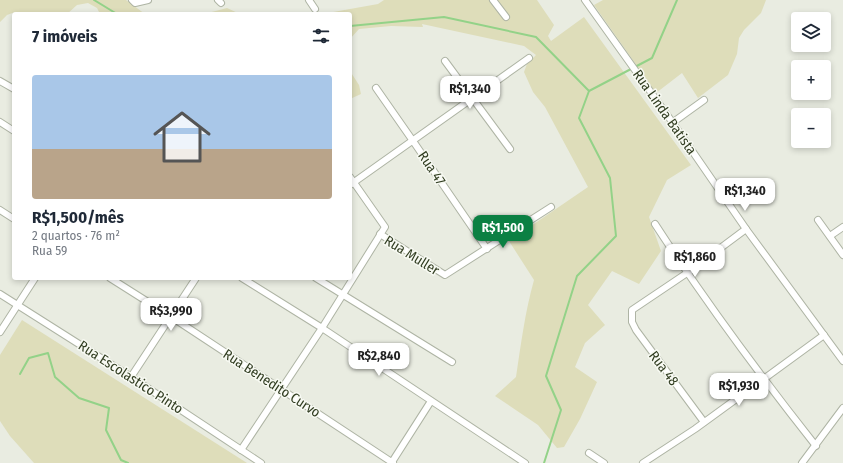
<!DOCTYPE html>
<html lang="pt">
<meta charset="utf-8">
<style>
:root{--surface:#fff;--page:#f6f6f7;--text:#1f2937;--muted:#747a83;--line:#e0e1e3;--accent:#0b8043}
body{margin:0;font-family:"Fira Sans Condensed",sans-serif;background:var(--page);color:var(--text);height:100vh;display:flex;flex-direction:column;font-size:15px;white-space:nowrap}
*{box-sizing:border-box;margin:0}
p{font-size:13px;color:var(--muted)}
.icon{flex:none;width:22px;height:22px;fill:none;stroke:currentColor;stroke-width:2;stroke-linecap:round;stroke-linejoin:round}
.map{position:relative;flex:1;overflow:hidden}
.panel{position:absolute;left:12px;top:12px;width:340px;height:268px;display:flex;flex-direction:column;background:var(--surface);border-radius:4px;box-shadow:0 2px 6px #0003}
.panel>*{flex:none}
.buttons{position:absolute;left:791px;top:12px;display:grid;gap:8px}
.buttons a{display:grid;place-items:center;width:40px;height:40px;border-radius:4px;background:var(--surface);box-shadow:0 2px 6px #0003;font-size:20px}
.price{position:absolute;translate:-50% -34px;padding:0 9px;border-radius:8px;background:#fff;color:#222;font-size:13px;line-height:26px;filter:drop-shadow(0 1px 2px #0008)}
.price::after{content:'';position:absolute;left:50%;top:24px;width:12px;height:9px;margin-left:-6px;background:inherit;clip-path:polygon(0 0,100% 0,50% 100%)}
.price.active{background:var(--accent);color:#fff}
ul{padding:0;list-style:none}
li{display:grid;align-content:center;gap:8px;height:212px;padding:0 20px}
li+li{border-top:1px solid var(--line)}
li span{display:grid;place-items:center;height:124px;border-radius:4px;color:#555}
li>.icon{margin-inline-start:auto}
span .icon{width:72px;height:72px;fill:#fffc;stroke-width:1}
li b{font-size:17px}
h2{display:flex;justify-content:space-between;align-items:center;height:48px;padding:0 20px;font-size:17px}
.map>svg:first-child{display:block}
.green{fill:#deddba}
.lines{fill:none;stroke-linecap:round;stroke-linejoin:round}
.stream{stroke:#93d288;stroke-width:2}
.minor-casing{stroke:#aeb4a4;stroke-width:8}
.minor{stroke:#fff;stroke-width:6}
.labels{text-anchor:middle;stroke-width:3;stroke-linejoin:round;paint-order:stroke}
.street-label{font-size:14px;fill:#313d21;stroke:#f7f9f2}
</style>
<div class="map">
<svg width="843" height="463" viewBox="0 0 843 463">
<rect width="100%" height="100%" fill="#e9ece1"/>
<!-- green -->
<g class="green">
<path d="M0,0H126L145,14H100L97,8L88,3L77,5L67,14H28L15,12L7,15L0,22Z"/>
<path d="M384,0H537L554,25L548,36L551,41L584,17L691,165L667,180L649,217L661,251L639,284L612,271L588,305L605,325L585,343L575,367L597,382L580,419L564,447L557,448L538,425L495,396L516,377C521,344 525,312 534,280L509,241L588,187L545,107L533,92L524,72L527,64L536,55L524,46L422,24L423,27L391,26L359,29L350,39V14H322L378,4Z"/>
<path d="M603,0H766L761,13L744,30L739,38L737,54L728,75L698,98L682,73L656,93L594,5Z"/>
<path d="M227,8L240,14H204Z"/>
<path d="M350,71L359,85L361,94L350,99Z"/>
<path d="M22,320L247,463H34L10,436L0,421V355Z"/>
</g>
<g class="lines">
<!-- stream -->
<g class="stream">
<path d="M94,0L117,14"/>
<path d="M350,26L444,17L536,37L589,91L579,118L610,178L616,236L577,276L546,376L561,410L544,463"/>
<path d="M589,91L652,58L677,0"/>
<path d="M20,374L29,358L48,353L55,377L79,398L109,408L106,430L121,460L128,463"/>
</g>
<defs>
<g id="minor">
<path d="M132,0L135,3L148,0"/>
<path d="M218,0L221,3"/>
<path d="M309,0L315,9"/>
<path d="M493,0L506,17"/>
<path d="M585,0L675,126L746,229L843,361"/>
<path d="M445,61L510,149"/>
<path d="M0,81L14,89"/>
<path d="M376,88L413,141L487,249"/>
<path d="M0,122L14,131"/>
<path d="M672,123L704,100"/>
<path d="M350,185L529,58"/>
<path d="M0,210L14,219"/>
<path d="M818,220L843,255"/>
<path d="M655,224C705,301 759,374 816,446"/>
<path d="M380,234L445,275L551,207"/>
<path d="M830,236L843,227"/>
<path d="M110,278L170,316L393,463"/>
<path d="M242,278L322,328L525,463"/>
<path d="M316,278L452,362"/>
<path d="M0,294L131,377L261,463"/>
<path d="M0,332L35,278"/>
<path d="M131,377L196,278"/>
<path d="M704,422L636,330L632,322V310L687,273L746,229"/>
<path d="M241,450L322,328L385,227L350,177"/>
<path d="M589,453L604,463"/>
<path d="M392,462L431,401"/>
<path d="M643,463L695,429L824,335"/>
<path d="M802,463L843,408"/>
</g>
</defs>
<!-- minor casing -->
<use href="#minor" class="minor-casing"/>
<!-- minor -->
<use href="#minor" class="minor"/>
</g>
<g class="labels">
<!-- street labels -->
<g class="street-label">
<text transform="translate(665 112) rotate(55)" y="5">Rua Linda Batista</text>
<text transform="translate(432 168) rotate(56)" y="5">Rua 47</text>
<text transform="translate(412 255) rotate(32)" y="5">Rua Muller</text>
<text transform="translate(664 368) rotate(53)" y="5">Rua 48</text>
<text transform="translate(131 377) rotate(33)" y="5">Rua Escolastico Pinto</text>
<text transform="translate(272 383) rotate(33)" y="5">Rua Benedito Curvo</text>
</g>
</g>
</svg>
<div class="buttons">
<a><svg class="icon" aria-label="layers" viewBox="0 0 24 24"><path d="M12 4l9 5-9 5-9-5zM3 14l9 5 9-5"/></svg></a>
<a>+</a>
<a>−</a>
</div>
<b class="price" style="left:470px;top:110px">R$1,340</b>
<b class="price" style="left:745px;top:212px">R$1,340</b>
<b class="price active" style="left:503px;top:249px">R$1,500</b>
<b class="price" style="left:695px;top:278px">R$1,860</b>
<b class="price" style="left:171px;top:332px">R$3,990</b>
<b class="price" style="left:379px;top:377px">R$2,840</b>
<b class="price" style="left:739px;top:407px">R$1,930</b>
<section class="panel">
<h2>7 imóveis<svg class="icon" aria-label="filters" viewBox="0 0 24 24"><path d="M4 7h16M4 17h16"/><circle cx="9" cy="7" r="2"/><circle cx="15" cy="17" r="2"/></svg></h2>
<ul>
<li><span style="background:linear-gradient(#a9c7e8 60%,#b9a48a 0)"><svg class="icon" aria-label="home" viewBox="0 0 24 24"><path d="M3 11l9-7 9 7M6 9v11h12V9"/></svg></span><div><b>R$1,500/mês</b><p>2 quartos · 76 m²</p><p>Rua 59</p></div></li>
</ul>
</section>
</div>
